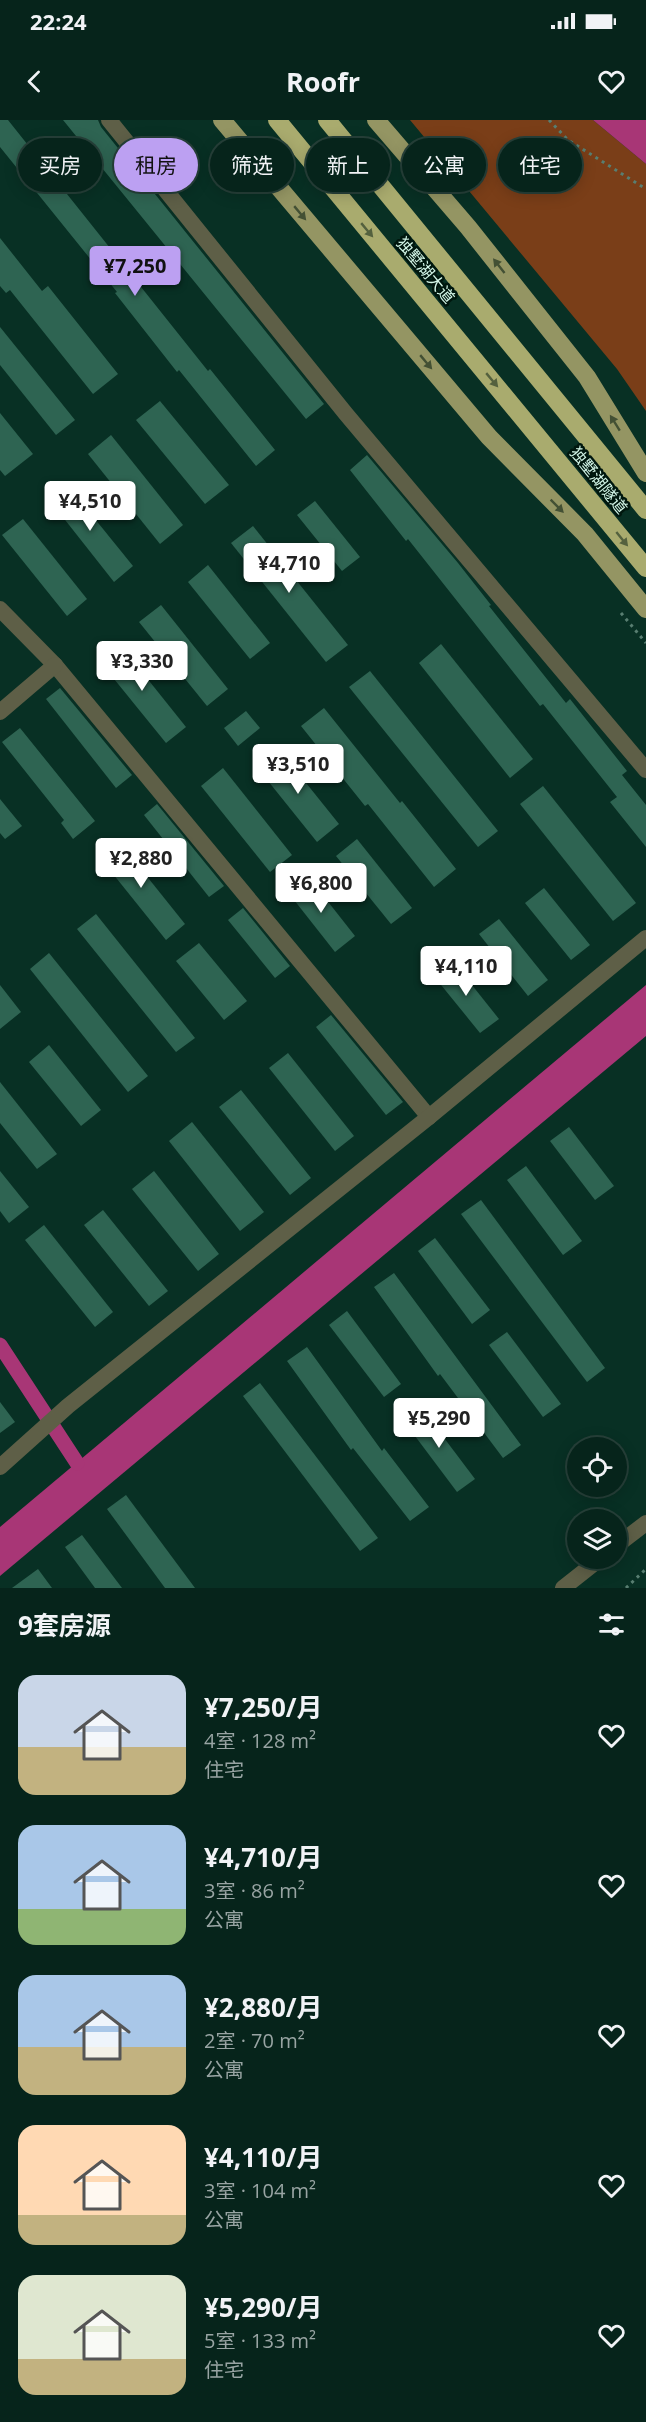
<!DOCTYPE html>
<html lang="zh">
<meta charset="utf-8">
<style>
:root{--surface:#06241b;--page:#143028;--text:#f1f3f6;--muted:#98a4a3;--line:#27413a;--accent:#bca0f2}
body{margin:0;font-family:"Open Sans","Noto Sans SC",sans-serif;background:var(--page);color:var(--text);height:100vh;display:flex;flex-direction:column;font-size:22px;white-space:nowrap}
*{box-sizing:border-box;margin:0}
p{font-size:20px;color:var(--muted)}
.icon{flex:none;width:33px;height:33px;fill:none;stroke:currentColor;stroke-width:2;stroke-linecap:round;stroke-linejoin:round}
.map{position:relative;height:1468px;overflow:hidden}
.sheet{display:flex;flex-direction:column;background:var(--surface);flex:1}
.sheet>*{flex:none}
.banner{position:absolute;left:18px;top:18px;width:610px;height:54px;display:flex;gap:12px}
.controls{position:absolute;left:567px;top:1317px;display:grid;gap:12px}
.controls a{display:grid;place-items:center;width:60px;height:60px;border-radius:50%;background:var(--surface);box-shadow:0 3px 15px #0003,0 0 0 2px var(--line);font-size:30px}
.price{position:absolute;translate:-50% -51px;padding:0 14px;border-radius:6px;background:#fff;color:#222;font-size:20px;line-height:39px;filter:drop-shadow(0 2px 3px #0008)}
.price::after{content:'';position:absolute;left:50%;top:36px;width:18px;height:14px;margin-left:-9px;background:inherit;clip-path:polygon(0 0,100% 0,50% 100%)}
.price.selected{background:var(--accent);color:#111}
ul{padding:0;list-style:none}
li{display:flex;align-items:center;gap:18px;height:150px;padding:0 18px}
li span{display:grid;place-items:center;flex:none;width:168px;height:120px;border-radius:18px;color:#555}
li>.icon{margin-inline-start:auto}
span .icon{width:72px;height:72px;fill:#fffc;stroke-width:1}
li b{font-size:26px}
h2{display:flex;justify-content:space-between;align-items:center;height:72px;padding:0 18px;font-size:26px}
.chip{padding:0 21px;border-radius:27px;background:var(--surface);box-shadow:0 3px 15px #0003,0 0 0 2px var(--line);font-size:21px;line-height:54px}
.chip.selected{background:var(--accent);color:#111}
.status{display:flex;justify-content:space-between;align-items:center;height:42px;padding:0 30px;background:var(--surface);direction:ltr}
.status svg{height:16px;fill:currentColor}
header{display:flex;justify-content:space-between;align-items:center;height:78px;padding:0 18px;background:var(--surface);font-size:27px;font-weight:700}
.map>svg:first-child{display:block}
.green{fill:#7a3e18}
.water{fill:#a83676}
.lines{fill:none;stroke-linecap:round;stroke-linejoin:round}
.canal{stroke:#a83676;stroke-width:15}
.building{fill:#2e6452}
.path{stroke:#587e71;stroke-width:3;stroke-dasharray:3 4.5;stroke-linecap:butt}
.street{stroke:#5e5f47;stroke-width:16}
.primary{stroke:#949563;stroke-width:18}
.highway{stroke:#a9ab6e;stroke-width:18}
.oneway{fill:#435034}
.oneway2{fill:#54613e}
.labels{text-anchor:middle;stroke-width:5;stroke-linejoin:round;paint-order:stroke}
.street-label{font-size:16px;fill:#d4f7e9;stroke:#00170e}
</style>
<div class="status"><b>22:24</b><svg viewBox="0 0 49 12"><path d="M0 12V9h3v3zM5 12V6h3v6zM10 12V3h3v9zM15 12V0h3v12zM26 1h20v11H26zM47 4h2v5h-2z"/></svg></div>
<header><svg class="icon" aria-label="back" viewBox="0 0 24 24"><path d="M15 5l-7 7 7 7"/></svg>Roofr<svg class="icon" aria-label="heart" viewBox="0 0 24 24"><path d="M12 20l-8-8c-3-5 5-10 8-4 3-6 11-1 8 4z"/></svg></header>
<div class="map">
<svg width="646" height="1468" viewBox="0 0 646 1468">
<rect width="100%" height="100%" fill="#083024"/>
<!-- green -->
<path class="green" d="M410,0H593L646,44V291L617,249Z"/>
<!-- water -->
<g class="water">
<path d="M593,0H646V44Z"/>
<path d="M646,865V916L0,1456V1407Z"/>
</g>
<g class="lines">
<!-- canal -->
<path class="canal" d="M0,1225L77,1343"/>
</g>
<!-- building -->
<g class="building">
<path d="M0,0H8L208,251L210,249L275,330L256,346L179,250L177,252L115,173L117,172L0,27Z"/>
<path d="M63,0H98L101,7L324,284L306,299Z"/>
<path d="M0,118L42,171L48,166L118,254L93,274L10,170L6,173L0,166Z"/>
<path d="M0,207L75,300L56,315L0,245Z"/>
<path d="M160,281L229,365L205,384L136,300Z"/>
<path d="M0,293L33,334L5,356L0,350Z"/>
<path d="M111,315L183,405L160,424L88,334Z"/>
<path d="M367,335L458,443L491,485L489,486L566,583L570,579L627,651L622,655L646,685V727L610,682L617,677L543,584L540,586L408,419L406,421L350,350Z"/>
<path d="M65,362L133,446L114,462L47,377Z"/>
<path d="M315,381L360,437L342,451L297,395Z"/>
<path d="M23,399L87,479L67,496L2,415Z"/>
<path d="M253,406L348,525L326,542L231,423Z"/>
<path d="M208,445L270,523L250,539L188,462Z"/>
<path d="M161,485L228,569L207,586L139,502Z"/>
<path d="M118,522L186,607L166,623L97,538Z"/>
<path d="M441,524L533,639L510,658L419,543Z"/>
<path d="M370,551L498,711L478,727L349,567Z"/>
<path d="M60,568L132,655L116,668L46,579Z"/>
<path d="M324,588L400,683L402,681L456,749L434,767L368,684L365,686L301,606Z"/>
<path d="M246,591L260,608L238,626L224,608Z"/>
<path d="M20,608L95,701L73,719L61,703L64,700L2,622Z"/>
<path d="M278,628L339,704L317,722L256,646Z"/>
<path d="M223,648L292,735L270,752L201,666Z"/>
<path d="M543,666L636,783L613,801L520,684Z"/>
<path d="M0,679L22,706L5,719L0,713Z"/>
<path d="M157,684L224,766L209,777L144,695Z"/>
<path d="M117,719L185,804L166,820L97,734Z"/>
<path d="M357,719L412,788L391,804L336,736Z"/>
<path d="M307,755L355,816L335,832L287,771Z"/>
<path d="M544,768L590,825L571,840L525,783Z"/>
<path d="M243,788L290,846L275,858L228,800Z"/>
<path d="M96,794L195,918L176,932L77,809Z"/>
<path d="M499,799L548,860L528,876L479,814Z"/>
<path d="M199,823L247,881L224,900L176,841Z"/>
<path d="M49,833L148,956L128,972L30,849Z"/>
<path d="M452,840L499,899L480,913L433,855Z"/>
<path d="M0,865L21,892L0,909Z"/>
<path d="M331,895L403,982L386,995L316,907Z"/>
<path d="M49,925L101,990L81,1006L29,942Z"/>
<path d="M288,933L354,1016L335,1031L269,948Z"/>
<path d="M0,962L57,1034L37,1049L0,1003Z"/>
<path d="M241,970L311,1058L290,1075L219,987Z"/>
<path d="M192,1002L264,1092L240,1111L169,1021Z"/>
<path d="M569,1007L614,1066L595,1080L550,1021Z"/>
<path d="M526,1046L582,1121L563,1135L507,1060Z"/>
<path d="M0,1051L29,1087L9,1103L0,1091Z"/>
<path d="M154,1051L219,1134L198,1151L132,1069Z"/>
<path d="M481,1080L605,1248L587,1262L461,1094Z"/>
<path d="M103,1090L168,1171L149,1186L84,1105Z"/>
<path d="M44,1105L113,1192L95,1207L25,1120Z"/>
<path d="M435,1118L490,1190L472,1204L418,1131Z"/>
<path d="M394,1153L521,1325L503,1338L440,1254L438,1256L374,1167Z"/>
<path d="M347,1191L401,1264L384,1277L329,1205Z"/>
<path d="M507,1212L561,1284L543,1297L489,1225Z"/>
<path d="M307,1227L382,1331L384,1328L429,1387L410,1401L353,1328L351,1330L287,1241Z"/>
<path d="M260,1263L378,1418L360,1431L243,1276Z"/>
<path d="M0,1282L15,1302L0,1313Z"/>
<path d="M420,1286L475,1359L457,1372L403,1300Z"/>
<path d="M126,1375L195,1468H165L107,1389Z"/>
<path d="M82,1415L122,1468H95L65,1427Z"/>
<path d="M38,1449L52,1468H12Z"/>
</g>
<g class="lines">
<!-- path -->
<g class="path">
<path d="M549,0L568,20L646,69"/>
<path d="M621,493L646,523"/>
<path d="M626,1468L646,1449"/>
</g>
<!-- street -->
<g class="street">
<path d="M109,0L346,294L646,650"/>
<path d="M0,489L55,545L429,997"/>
<path d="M0,592L55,545"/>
<path d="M0,1347L68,1286L429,997L646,818"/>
<path d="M616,1426L646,1403"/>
<path d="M563,1468L601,1438"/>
</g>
<!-- primary -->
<g class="primary">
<path d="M222,0L489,317L585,414L646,489"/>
<path d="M376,0L468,107L587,257L646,353"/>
</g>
<!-- highway -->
<g class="highway">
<path d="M277,0L646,448"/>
<path d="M327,0L646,390"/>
</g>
</g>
<!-- one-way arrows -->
<defs><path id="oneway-solid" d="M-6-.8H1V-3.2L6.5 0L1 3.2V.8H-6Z" transform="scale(1.5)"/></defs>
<g class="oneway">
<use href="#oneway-solid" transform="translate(300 93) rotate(50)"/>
<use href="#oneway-solid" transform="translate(499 146) rotate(-128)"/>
<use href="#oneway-solid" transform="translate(426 242) rotate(50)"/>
<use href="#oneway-solid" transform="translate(615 303) rotate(-122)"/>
<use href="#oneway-solid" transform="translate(557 386) rotate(45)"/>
</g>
<g class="oneway2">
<use href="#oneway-solid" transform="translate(367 110) rotate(50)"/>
<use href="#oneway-solid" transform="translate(492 260) rotate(50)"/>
<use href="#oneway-solid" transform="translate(622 419) rotate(51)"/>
</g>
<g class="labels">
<!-- street labels -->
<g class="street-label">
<text transform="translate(426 150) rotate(50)" y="6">独墅湖大道</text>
<text transform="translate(599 360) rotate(51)" y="6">独墅湖隧道</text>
</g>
</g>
</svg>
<div class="controls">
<a><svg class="icon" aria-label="locate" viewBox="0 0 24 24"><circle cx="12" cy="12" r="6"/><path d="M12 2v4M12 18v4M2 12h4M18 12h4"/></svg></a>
<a><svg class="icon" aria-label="layers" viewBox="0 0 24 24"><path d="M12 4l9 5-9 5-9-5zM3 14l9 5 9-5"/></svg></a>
</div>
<b class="price selected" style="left:135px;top:177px">¥7,250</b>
<b class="price" style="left:90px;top:412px">¥4,510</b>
<b class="price" style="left:289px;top:474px">¥4,710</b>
<b class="price" style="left:142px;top:572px">¥3,330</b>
<b class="price" style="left:298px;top:675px">¥3,510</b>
<b class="price" style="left:141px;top:769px">¥2,880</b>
<b class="price" style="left:321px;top:794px">¥6,800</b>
<b class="price" style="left:466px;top:877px">¥4,110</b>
<b class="price" style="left:439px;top:1329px">¥5,290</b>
<div class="banner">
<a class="chip">买房</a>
<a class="chip selected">租房</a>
<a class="chip">筛选</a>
<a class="chip">新上</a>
<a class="chip">公寓</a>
<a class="chip">住宅</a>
</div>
</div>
<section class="sheet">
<h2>9套房源<svg class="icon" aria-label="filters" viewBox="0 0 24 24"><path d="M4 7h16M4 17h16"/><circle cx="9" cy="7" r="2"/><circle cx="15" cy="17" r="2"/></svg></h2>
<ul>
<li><span style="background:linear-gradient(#c9d6e8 60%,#c2b280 0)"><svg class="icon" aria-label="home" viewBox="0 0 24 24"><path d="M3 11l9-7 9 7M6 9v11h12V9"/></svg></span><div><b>¥7,250/月</b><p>4室 · 128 m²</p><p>住宅</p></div><svg class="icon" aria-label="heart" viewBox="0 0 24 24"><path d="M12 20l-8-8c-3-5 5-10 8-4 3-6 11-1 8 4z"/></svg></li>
<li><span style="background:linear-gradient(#a9c7e8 70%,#8fb573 0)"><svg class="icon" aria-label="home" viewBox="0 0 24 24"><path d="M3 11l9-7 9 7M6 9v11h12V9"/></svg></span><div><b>¥4,710/月</b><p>3室 · 86 m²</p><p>公寓</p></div><svg class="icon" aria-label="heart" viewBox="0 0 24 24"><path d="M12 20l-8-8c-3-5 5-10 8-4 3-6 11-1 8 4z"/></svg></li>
<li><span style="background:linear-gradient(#a9c7e8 60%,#c2b280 0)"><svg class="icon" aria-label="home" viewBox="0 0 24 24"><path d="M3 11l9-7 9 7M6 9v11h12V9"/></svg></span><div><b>¥2,880/月</b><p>2室 · 70 m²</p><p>公寓</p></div><svg class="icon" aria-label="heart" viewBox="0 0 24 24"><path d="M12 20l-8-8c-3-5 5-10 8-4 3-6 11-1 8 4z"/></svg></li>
<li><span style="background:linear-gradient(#ffd9b3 75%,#c2b280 0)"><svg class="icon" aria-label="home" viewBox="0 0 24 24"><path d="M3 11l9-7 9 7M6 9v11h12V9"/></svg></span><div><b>¥4,110/月</b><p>3室 · 104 m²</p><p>公寓</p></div><svg class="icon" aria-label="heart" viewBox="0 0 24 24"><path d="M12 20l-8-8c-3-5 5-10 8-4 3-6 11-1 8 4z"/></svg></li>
<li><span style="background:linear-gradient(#dfe7d0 70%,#c2b280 0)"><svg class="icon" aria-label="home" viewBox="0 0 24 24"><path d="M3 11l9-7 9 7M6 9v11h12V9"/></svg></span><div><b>¥5,290/月</b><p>5室 · 133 m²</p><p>住宅</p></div><svg class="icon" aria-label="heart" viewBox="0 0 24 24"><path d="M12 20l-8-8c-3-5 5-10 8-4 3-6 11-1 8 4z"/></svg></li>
</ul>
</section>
